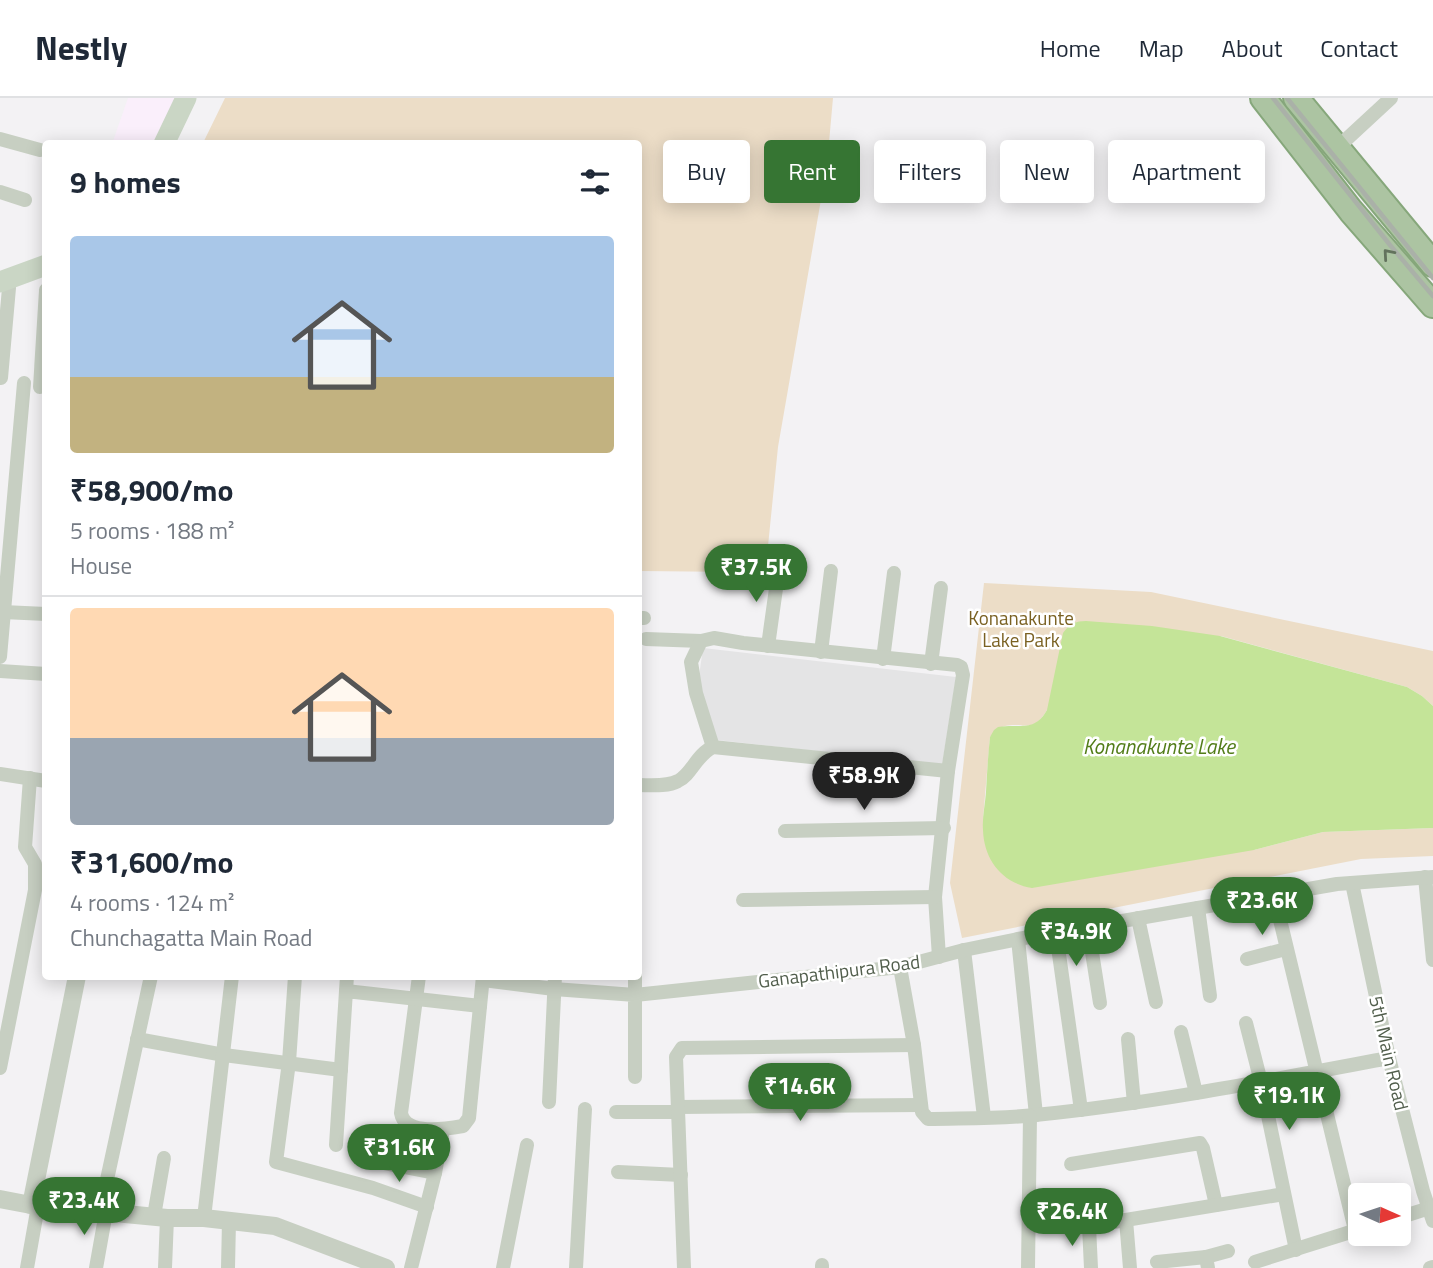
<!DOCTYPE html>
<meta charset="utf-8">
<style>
:root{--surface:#fff;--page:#f6f6f7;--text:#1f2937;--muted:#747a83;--line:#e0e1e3;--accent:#367533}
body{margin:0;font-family:"Titillium Web",sans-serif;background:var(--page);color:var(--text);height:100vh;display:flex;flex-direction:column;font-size:26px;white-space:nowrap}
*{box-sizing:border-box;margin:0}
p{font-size:23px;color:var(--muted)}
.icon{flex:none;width:38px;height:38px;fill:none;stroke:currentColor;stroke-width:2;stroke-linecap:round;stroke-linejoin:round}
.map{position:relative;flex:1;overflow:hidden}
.sheet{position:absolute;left:42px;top:42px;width:600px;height:840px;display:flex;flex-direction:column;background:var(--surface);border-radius:7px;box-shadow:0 4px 18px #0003}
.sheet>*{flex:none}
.guide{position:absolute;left:663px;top:42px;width:663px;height:63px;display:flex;gap:14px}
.needle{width:46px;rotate:93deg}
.controls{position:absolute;left:1348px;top:1085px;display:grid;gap:14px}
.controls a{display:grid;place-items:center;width:63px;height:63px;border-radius:7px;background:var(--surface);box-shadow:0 4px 18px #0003;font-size:35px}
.price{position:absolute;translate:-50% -60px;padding:0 16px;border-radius:24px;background:var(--accent);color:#fff;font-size:23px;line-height:46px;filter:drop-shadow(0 2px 4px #0008)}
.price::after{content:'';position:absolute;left:50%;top:42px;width:21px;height:16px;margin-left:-10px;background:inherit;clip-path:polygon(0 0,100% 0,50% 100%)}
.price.on{background:#222;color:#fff}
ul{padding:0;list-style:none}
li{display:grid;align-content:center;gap:14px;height:371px;padding:0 28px}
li+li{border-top:2px solid var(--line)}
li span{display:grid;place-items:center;height:217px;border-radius:7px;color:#555}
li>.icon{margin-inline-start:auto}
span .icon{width:126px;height:126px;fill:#fffc;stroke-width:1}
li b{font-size:30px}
h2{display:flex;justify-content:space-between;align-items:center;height:84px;padding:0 28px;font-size:30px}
.tag{padding:0 24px;border-radius:7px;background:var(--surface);box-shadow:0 4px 18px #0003;font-size:24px;line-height:63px}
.tag.on{background:var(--accent);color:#fff}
header{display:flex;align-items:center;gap:42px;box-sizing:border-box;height:98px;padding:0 35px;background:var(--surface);border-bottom:2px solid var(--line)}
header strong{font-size:33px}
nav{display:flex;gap:38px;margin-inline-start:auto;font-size:24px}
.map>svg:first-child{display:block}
.commercial{fill:#faeffb}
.education{fill:#e4e4e5}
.green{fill:#ecddc7}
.water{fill:#c4e498}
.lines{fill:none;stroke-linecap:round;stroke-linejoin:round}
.trunk-casing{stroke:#86a77b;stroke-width:28}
.minor{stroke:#c7cfc2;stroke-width:14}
.tertiary{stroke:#c7cfc2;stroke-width:18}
.secondary{stroke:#cad6c5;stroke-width:21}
.trunk{stroke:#acc4a2;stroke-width:24}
.rail{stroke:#aab1a8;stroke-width:4.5}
.oneway{stroke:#63725d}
.labels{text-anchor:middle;stroke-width:5;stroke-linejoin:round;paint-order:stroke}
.park-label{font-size:19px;fill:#7a6122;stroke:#fff}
.street-label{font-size:19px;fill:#515e4c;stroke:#fff}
.water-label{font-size:21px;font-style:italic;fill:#527d19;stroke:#fff}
</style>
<header>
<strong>Nestly</strong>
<nav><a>Home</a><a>Map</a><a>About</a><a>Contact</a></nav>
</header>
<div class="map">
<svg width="1433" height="1170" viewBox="0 0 1433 1170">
<rect width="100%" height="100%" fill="#f3f2f4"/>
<!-- commercial -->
<path class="commercial" d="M128,0H177L155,45L112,46Z"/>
<!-- education -->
<path class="education" d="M703,550L956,579L942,667L717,642L698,585Z"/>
<!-- green -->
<g class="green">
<path d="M225,0H833L827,67L778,349L768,448L744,447L739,474L639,473V46L203,45Z"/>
<path d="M984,485L1151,494L1433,553V608L1422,598L1407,589L1221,538L1047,612C1033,636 1025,624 1005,628C1000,629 994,635 990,639L983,721L1254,752L1323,734L1433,730V758L1361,761L962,840L950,785Z"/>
</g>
<!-- water -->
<path class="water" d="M1086,523L1152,528L1220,538L1407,589L1422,598L1433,608V730L1323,734L1254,752L1032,790C1002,785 984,762 983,732C982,720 985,707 986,694C987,676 988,657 990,639L994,632L998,629C1020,625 1034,635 1047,612L1063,535C1069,526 1076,523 1086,523Z"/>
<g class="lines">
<defs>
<g id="trunk">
<path d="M1263,0L1351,113L1433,207"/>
<path d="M1296,0L1433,166"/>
</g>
</defs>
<!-- trunk casing -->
<use href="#trunk" class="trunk-casing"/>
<!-- minor -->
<g class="minor">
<path d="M0,41L40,52"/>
<path d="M1337,50L1391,0"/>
<path d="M0,94L25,102"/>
<path d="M1,280L9,190"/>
<path d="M40,289L46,192"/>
<path d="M3,514L46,516"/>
<path d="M639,520H644"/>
<path d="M646,541L701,543"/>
<path d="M768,548L779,469"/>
<path d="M821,554L831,473"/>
<path d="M0,559L24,285"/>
<path d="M883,561L894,475"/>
<path d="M931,566L941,490"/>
<path d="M0,573L46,576"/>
<path d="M713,649L696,595L691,564L701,543L714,540L743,545L957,567L961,569L963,577L948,673L935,799L939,859"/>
<path d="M0,676L46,683"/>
<path d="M639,687C650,687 667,689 678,683C691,677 697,656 713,649L948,673"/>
<path d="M785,733L944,730"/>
<path d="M1425,779L1433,862"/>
<path d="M1352,785L1389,960L1423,1093L1433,1123"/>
<path d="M1274,797L1355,1132"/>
<path d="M743,802L935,799"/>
<path d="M1198,810L1210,898"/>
<path d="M1138,820L1156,904"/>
<path d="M1088,829L1100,905"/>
<path d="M1056,835L1081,1012"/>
<path d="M1018,841L1036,1017"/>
<path d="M964,852L984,1019"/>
<path d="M1247,861L1286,851"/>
<path d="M900,869L914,947L922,1014L928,1021C963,1020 1000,1021 1035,1017C1154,1005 1271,982 1389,960"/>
<path d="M295,878L289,964L276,1064L373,1090L427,1109"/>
<path d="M419,878L401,1015C405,1038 446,1031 463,1028L469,1020L483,878"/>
<path d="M635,878V897L900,869L964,852L1018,841L1337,786L1433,779"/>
<path d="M483,882L554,891L635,897V979"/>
<path d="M346,893L347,878"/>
<path d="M1246,925L1261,984L1296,1152"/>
<path d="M1181,934L1196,995"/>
<path d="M137,941L224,957L341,972"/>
<path d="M1128,941L1134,1005"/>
<path d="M0,970L35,792V766L25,749L30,680"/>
<path d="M549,1004L555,878"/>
<path d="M678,1009L921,1007"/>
<path d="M616,1014H678"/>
<path d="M336,1047L346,893L480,908"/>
<path d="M368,1062L435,1075"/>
<path d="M1071,1066L1200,1045L1203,1050L1216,1107"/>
<path d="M618,1074L681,1077"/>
<path d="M100,1114L151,878"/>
<path d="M154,1118L164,1060"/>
<path d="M204,1120L232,878"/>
<path d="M1398,1120L1433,1109"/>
<path d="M1126,1122L1130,1170"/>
<path d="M1157,1164L1206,1159"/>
<path d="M1255,1164L1360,1131"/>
<path d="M822,1167V1170"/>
<path d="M27,1170L38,1108"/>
<path d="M96,1170L106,1114"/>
<path d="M165,1170L167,1120"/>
<path d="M228,1170L229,1123"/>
<path d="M411,1170L435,1075L443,1032"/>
<path d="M503,1170L527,1047"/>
<path d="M576,1170L585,1011"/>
<path d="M684,1170L676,959L682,950L914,947"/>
<path d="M1028,1170L1030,1018"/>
<path d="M1091,1170L1089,1128L1284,1096"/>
<path d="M1208,1170L1206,1159L1228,1153"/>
<path d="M1430,1170L1433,1169"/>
</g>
<!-- tertiary -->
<g class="tertiary">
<path d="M0,1101L31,1107L167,1120H204L275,1128L386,1170"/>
<path d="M31,1107L77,878"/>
</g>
<!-- secondary -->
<g class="secondary">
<path d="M164,46L186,0"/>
<path d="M0,184L46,167"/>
</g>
<!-- trunk -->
<use href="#trunk" class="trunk"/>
<!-- rail -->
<g class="rail">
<path d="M1273,0L1390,147L1433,198"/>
<path d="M1287,0L1433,180"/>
</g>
</g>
<!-- one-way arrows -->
<defs><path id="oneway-chevron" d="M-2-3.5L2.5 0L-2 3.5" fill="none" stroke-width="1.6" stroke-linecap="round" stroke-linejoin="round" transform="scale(1.75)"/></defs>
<use class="oneway" href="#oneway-chevron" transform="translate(1388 156) rotate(-131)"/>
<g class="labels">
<!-- park labels -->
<g class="park-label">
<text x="1021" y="527">Konanakunte<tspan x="1021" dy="22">Lake Park</tspan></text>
</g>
<!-- street labels -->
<g class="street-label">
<text transform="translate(839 873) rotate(-7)" y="7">Ganapathipura Road</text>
<text transform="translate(1389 955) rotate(77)" y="7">5th Main Road</text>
</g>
<!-- water labels -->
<g class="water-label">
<text x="1159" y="656">Konanakunte Lake</text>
</g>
</g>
</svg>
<div class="controls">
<a><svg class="needle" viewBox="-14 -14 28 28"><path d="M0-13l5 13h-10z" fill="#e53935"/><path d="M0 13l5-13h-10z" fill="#747a83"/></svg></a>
</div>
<b class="price" style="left:756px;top:506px">₹37.5K</b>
<b class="price on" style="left:864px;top:714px">₹58.9K</b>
<b class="price" style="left:1262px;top:839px">₹23.6K</b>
<b class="price" style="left:1076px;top:870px">₹34.9K</b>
<b class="price" style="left:800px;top:1025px">₹14.6K</b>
<b class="price" style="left:1289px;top:1034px">₹19.1K</b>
<b class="price" style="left:399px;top:1086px">₹31.6K</b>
<b class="price" style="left:84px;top:1139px">₹23.4K</b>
<b class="price" style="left:1072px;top:1150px">₹26.4K</b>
<div class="guide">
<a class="tag">Buy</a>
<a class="tag on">Rent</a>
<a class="tag">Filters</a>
<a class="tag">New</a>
<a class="tag">Apartment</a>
</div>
<section class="sheet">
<h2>9 homes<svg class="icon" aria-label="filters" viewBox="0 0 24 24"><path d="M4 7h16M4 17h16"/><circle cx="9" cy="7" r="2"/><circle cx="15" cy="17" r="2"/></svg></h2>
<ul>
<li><span style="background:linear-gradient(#a9c7e8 65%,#c2b280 0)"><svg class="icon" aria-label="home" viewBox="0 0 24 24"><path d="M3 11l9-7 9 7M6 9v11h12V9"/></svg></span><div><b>₹58,900/mo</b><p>5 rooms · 188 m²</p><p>House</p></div></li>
<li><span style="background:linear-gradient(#ffd9b3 60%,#9aa5b1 0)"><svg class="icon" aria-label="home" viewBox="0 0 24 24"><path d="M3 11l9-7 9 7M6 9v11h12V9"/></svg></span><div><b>₹31,600/mo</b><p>4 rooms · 124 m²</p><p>Chunchagatta Main Road</p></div></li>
</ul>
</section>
</div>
